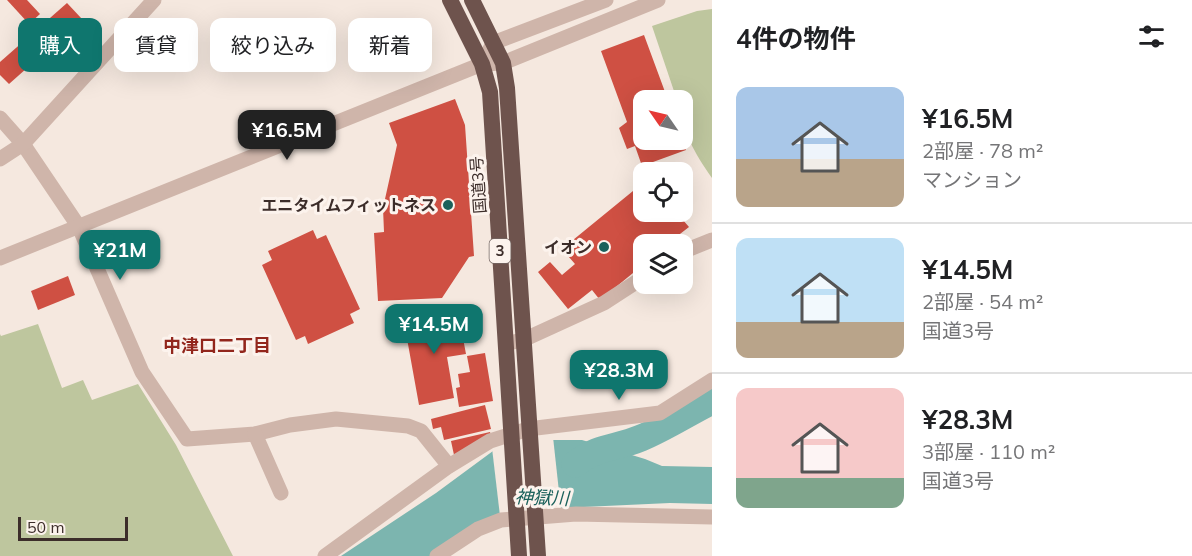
<!DOCTYPE html>
<html lang="ja">
<meta charset="utf-8">
<style>
:root{--surface:#fff;--page:#f2f2f2;--text:#202124;--muted:#757577;--line:#e0e0e0;--accent:#0f766e}
body{margin:0;font-family:Mulish,"Noto Sans JP",sans-serif;background:var(--page);color:var(--text);height:100vh;display:flex;flex-direction:column;font-size:22px;white-space:nowrap}
*{box-sizing:border-box;margin:0}
p{font-size:20px;color:var(--muted)}
.icon{flex:none;width:33px;height:33px;fill:none;stroke:currentColor;stroke-width:2;stroke-linecap:round;stroke-linejoin:round}
.map{position:relative;flex:1;overflow:hidden}
.side{display:flex;flex-direction:column;background:var(--surface);width:480px}
.side>*{flex:none}
.hud{position:absolute;left:18px;top:18px;width:570px;height:54px;display:flex;gap:12px}
.needle{width:39px;rotate:304deg}
.fabs{position:absolute;left:633px;top:90px;display:grid;gap:12px}
.fabs a{display:grid;place-items:center;width:60px;height:60px;border-radius:12px;background:var(--surface);box-shadow:0 6px 24px #0002;font-size:30px}
.scale{position:absolute;left:18px;bottom:15px;width:110px;box-sizing:border-box;padding-left:6px;border:3px solid #3c2d2a;border-top:0;font-size:16px;line-height:21px;white-space:nowrap;color:#3c2d2a;-webkit-text-stroke:4px #fcf3ed;paint-order:stroke}
.price{position:absolute;translate:-50% -51px;padding:0 14px;border-radius:12px;background:var(--accent);color:#fff;font-size:20px;line-height:39px;filter:drop-shadow(0 2px 3px #0008)}
.price::after{content:'';position:absolute;left:50%;top:36px;width:18px;height:14px;margin-left:-9px;background:inherit;clip-path:polygon(0 0,100% 0,50% 100%)}
.price.selected{background:#222;color:#fff}
ul{padding:0;list-style:none}
li{display:flex;align-items:center;gap:18px;height:150px;padding:0 24px}
li+li{border-top:2px solid var(--line)}
li span{display:grid;place-items:center;flex:none;width:168px;height:120px;border-radius:12px;color:#555}
li>.icon{margin-inline-start:auto}
span .icon{width:72px;height:72px;fill:#fffc;stroke-width:1}
li b{font-size:26px}
h2{display:flex;justify-content:space-between;align-items:center;height:72px;padding:0 24px;font-size:26px}
.chip{padding:0 21px;border-radius:12px;background:var(--surface);box-shadow:0 6px 24px #0002;font-size:21px;line-height:54px}
.chip.selected{background:var(--accent);color:#fff}
main{display:flex;flex:1;min-height:0}
.map>svg:first-child{display:block}
.green{fill:#bec69e}
.water{fill:#7cb5af}
.pier{fill:#f5e8df}
.lines{fill:none;stroke-linecap:round;stroke-linejoin:round}
.river{stroke:#7cb5af;stroke-width:27}
.building{fill:#cf5043}
.minor{stroke:#cfb5aa;stroke-width:15}
.tertiary{stroke:#cfb5aa;stroke-width:15}
.trunk{stroke:#6e534d;stroke-width:16}
.poi-dot{fill:#1b615b;stroke:#fcf3ed;stroke-width:2}
.labels{text-anchor:middle;stroke-width:6;stroke-linejoin:round;paint-order:stroke}
.shield{fill:#fcf3ed;stroke:#766864;stroke-width:1.5}
.shield-label{font-size:15px;font-weight:bold;fill:#3c2d2a}
.street-label{font-size:16px;fill:#3c2d2a;stroke:#fcf3ed}
.poi-label{font-size:16px;font-weight:bold;fill:#3c2d2a;stroke:#fcf3ed;text-anchor:end}
.neighbourhood-label{font-size:18px;font-weight:bold;fill:#92261c;stroke:#fcf3ed}
.water-label{font-size:18px;font-style:italic;fill:#1b615b;stroke:#fcf3ed}
</style>
<main>
<div class="map">
<svg width="712" height="556" viewBox="0 0 712 556">
<rect width="100%" height="100%" fill="#f5e8df"/>
<!-- green -->
<g class="green">
<path d="M712,9V178C694,152 682,133 682,100H677L652,26L697,11Z"/>
<path d="M38,324L62,388L83,380L92,400L138,384L176,445L233,556H0V334L1,336Z"/>
</g>
<!-- water -->
<path class="water" d="M535,440H582L645,459L662,466L712,467V504L670,503L540,509L432,556H341L436,493L493,451Z"/>
<!-- pier -->
<path class="pier" d="M535,437H553L561,510L500,516L492,448Z"/>
<g class="lines">
<!-- river -->
<path class="river" d="M575,464C600,445 615,449 641,438C665,428 688,413 712,401"/>
</g>
<!-- building -->
<g class="building">
<path d="M7,0H27L40,14L29,24Z"/>
<path d="M67,3L82,19L9,84L0,75V62Z"/>
<path d="M644,35L668,100H644V140H683L686,150L642,166L635,146L627,149L619,128L627,122L601,51Z"/>
<path d="M455,99L465,125L474,256L469,257L442,298L378,301L374,233L384,232L383,208L397,145L389,123Z"/>
<path d="M644,182V212H676L689,227L667,244H644V264L600,300L592,290L568,309L538,272L550,262L562,275L575,264L562,249Z"/>
<path d="M313,230L317,239L326,235L360,309L350,314L354,323L308,344L305,336L296,340L262,265L272,260L268,251Z"/>
<path d="M68,276L75,295L38,310L31,291Z"/>
<path d="M458,312L466,354L447,357L454,398L419,405L404,322Z"/>
<path d="M485,353L493,401L459,407L456,388L460,387L458,374L470,372L467,356Z"/>
<path d="M485,405L491,429L444,440L441,427L433,429L431,419Z"/>
<path d="M490,432L491,435L454,455L451,441Z"/>
</g>
<g class="lines">
<!-- minor -->
<g class="minor">
<path d="M0,118L23,144L79,227L142,372L187,439L255,434L290,425L336,419L408,426L421,431L449,466"/>
<path d="M0,159L23,144L154,0"/>
<path d="M682,252L712,240"/>
<path d="M513,342L523,340L604,303L644,277"/>
<path d="M255,434L281,493"/>
<path d="M325,556L449,466L490,441L528,429L660,413L712,380"/>
</g>
<!-- tertiary -->
<g class="tertiary">
<path d="M488,53L493,43L606,0"/>
<path d="M0,258L482,64L503,63L658,0"/>
<path d="M437,556L478,529L501,520L576,514L712,517"/>
</g>
<!-- trunk -->
<g class="trunk">
<path d="M450,0L482,64L490,92L519,556"/>
<path d="M472,0L503,63L507,88L538,556"/>
</g>
</g>
<!-- markers -->
<g class="poi-dot">
<circle cx="448" cy="205" r="6"/>
<circle cx="604" cy="247" r="6"/>
</g>
<g class="labels">
<!-- shield labels -->
<rect class="shield" x="489.5" y="239" width="21" height="24" rx="4.5"/>
<g class="shield-label">
<text x="500" y="256">3</text>
</g>
<!-- street labels -->
<g class="street-label">
<text transform="translate(478 185) rotate(-94)" y="6">国道3号</text>
</g>
<!-- poi labels -->
<g class="poi-label">
<text x="436" y="211">エニタイムフィットネス</text>
<text x="592" y="253">イオン</text>
</g>
<!-- neighbourhood labels -->
<g class="neighbourhood-label">
<text x="217" y="352">中津口二丁目</text>
</g>
<!-- water labels -->
<g class="water-label">
<text transform="translate(542 498) rotate(2)" y="6">神獄川</text>
</g>
</g>
</svg>
<div class="fabs">
<a><svg class="needle" viewBox="-14 -14 28 28"><path d="M0-13l5 13h-10z" fill="#e53935"/><path d="M0 13l5-13h-10z" fill="#757577"/></svg></a>
<a><svg class="icon" aria-label="locate" viewBox="0 0 24 24"><circle cx="12" cy="12" r="6"/><path d="M12 2v4M12 18v4M2 12h4M18 12h4"/></svg></a>
<a><svg class="icon" aria-label="layers" viewBox="0 0 24 24"><path d="M12 4l9 5-9 5-9-5zM3 14l9 5 9-5"/></svg></a>
</div>
<div class="scale">50 m</div>
<b class="price selected" style="left:287px;top:161px">¥16.5M</b>
<b class="price" style="left:120px;top:281px">¥21M</b>
<b class="price" style="left:434px;top:355px">¥14.5M</b>
<b class="price" style="left:619px;top:401px">¥28.3M</b>
<div class="hud">
<a class="chip selected">購入</a>
<a class="chip">賃貸</a>
<a class="chip">絞り込み</a>
<a class="chip">新着</a>
</div>
</div>
<section class="side">
<h2>4件の物件<svg class="icon" aria-label="filters" viewBox="0 0 24 24"><path d="M4 7h16M4 17h16"/><circle cx="9" cy="7" r="2"/><circle cx="15" cy="17" r="2"/></svg></h2>
<ul>
<li><span style="background:linear-gradient(#a9c7e8 60%,#b9a48a 0)"><svg class="icon" aria-label="home" viewBox="0 0 24 24"><path d="M3 11l9-7 9 7M6 9v11h12V9"/></svg></span><div><b>¥16.5M</b><p>2部屋 · 78 m²</p><p>マンション</p></div></li>
<li><span style="background:linear-gradient(#bfe0f5 70%,#b9a48a 0)"><svg class="icon" aria-label="home" viewBox="0 0 24 24"><path d="M3 11l9-7 9 7M6 9v11h12V9"/></svg></span><div><b>¥14.5M</b><p>2部屋 · 54 m²</p><p>国道3号</p></div></li>
<li><span style="background:linear-gradient(#f6c9c9 75%,#7fa58c 0)"><svg class="icon" aria-label="home" viewBox="0 0 24 24"><path d="M3 11l9-7 9 7M6 9v11h12V9"/></svg></span><div><b>¥28.3M</b><p>3部屋 · 110 m²</p><p>国道3号</p></div></li>
</ul>
</section>
</main>
